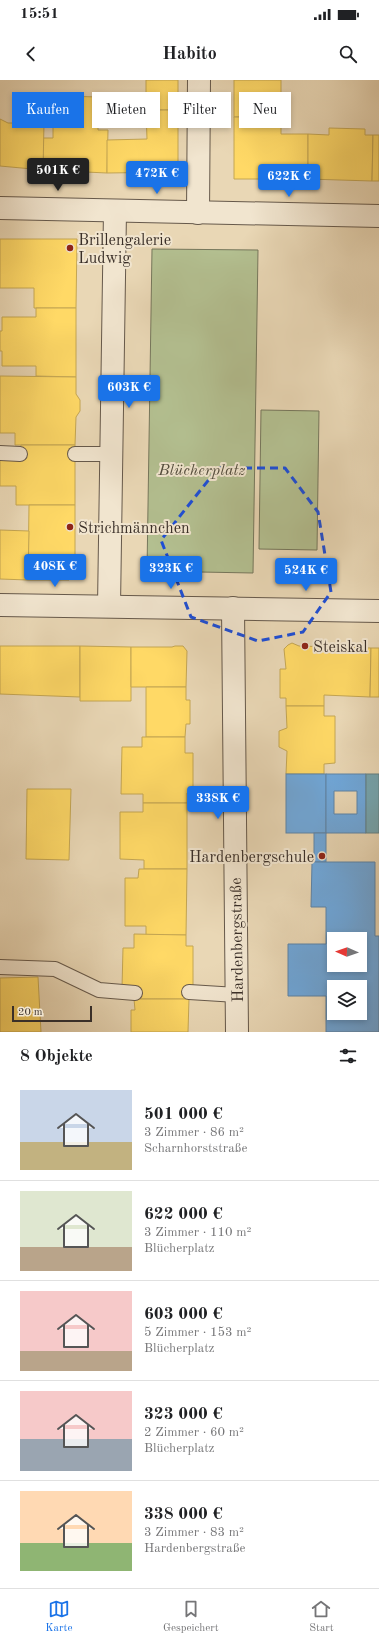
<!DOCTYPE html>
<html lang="de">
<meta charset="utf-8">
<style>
:root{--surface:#fff;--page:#f6f6f6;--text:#202124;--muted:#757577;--line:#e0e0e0;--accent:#1a73e8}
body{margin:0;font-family:"Old Standard TT",serif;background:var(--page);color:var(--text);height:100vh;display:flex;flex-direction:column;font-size:15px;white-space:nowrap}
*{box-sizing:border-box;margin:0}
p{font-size:13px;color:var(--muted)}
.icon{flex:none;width:22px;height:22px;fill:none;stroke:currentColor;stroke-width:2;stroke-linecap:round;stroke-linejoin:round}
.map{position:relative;height:952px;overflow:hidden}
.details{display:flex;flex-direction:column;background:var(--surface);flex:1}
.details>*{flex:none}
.guide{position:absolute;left:12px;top:12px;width:355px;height:36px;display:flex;gap:8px}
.needle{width:26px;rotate:272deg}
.tools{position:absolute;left:327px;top:852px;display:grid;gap:8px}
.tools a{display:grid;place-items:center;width:40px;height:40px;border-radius:0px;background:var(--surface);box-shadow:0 2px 6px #0003;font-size:20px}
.scale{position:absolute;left:12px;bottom:10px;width:80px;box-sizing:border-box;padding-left:4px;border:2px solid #3a2f28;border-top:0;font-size:11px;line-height:14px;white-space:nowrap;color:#3a2f28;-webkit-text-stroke:3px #f1e5cf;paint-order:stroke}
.price{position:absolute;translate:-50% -34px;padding:0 9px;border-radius:4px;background:var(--accent);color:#fff;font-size:13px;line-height:26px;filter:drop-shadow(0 1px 2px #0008)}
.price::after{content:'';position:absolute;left:50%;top:24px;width:12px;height:9px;margin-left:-6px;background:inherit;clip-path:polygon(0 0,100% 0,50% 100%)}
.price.current{background:#222;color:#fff}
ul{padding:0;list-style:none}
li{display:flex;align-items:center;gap:12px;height:100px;padding:0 20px}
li+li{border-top:1px solid var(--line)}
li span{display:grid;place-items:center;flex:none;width:112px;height:80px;border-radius:0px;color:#555}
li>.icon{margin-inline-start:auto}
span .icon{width:48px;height:48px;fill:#fffc;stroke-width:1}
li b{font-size:17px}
h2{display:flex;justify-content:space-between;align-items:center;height:48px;padding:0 20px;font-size:17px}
.tag{padding:0 14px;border-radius:0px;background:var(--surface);box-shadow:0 2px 6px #0003;font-size:14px;line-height:36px}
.tag.current{background:var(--accent);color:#fff}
.status{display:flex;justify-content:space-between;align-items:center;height:28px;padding:0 20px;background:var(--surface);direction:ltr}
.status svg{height:11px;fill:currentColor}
header{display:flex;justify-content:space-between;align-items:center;height:52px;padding:0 20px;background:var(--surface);font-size:18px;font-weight:600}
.menu{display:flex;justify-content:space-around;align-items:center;height:56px;border-top:1px solid var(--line);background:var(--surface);font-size:11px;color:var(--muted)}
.menu a{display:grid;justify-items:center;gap:2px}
.menu .current{color:var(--accent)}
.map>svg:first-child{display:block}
.green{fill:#b3bf90;stroke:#76775c}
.homes{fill:#ffd966;stroke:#c4a653}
.schools{fill:#6fa8dc;stroke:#5f84a6;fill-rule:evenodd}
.public{fill:#76a5af;stroke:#648286}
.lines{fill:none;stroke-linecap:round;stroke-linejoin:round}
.service-casing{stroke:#66594b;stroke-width:16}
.minor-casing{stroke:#66594b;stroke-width:24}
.service{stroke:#f1e5cf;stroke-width:14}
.minor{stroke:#f1e5cf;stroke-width:22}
.marked{fill:none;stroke:#1d4ed8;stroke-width:3;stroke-dasharray:8 5;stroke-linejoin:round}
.poi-dot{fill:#8f2418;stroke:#f1e5cf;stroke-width:1.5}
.labels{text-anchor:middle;stroke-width:4;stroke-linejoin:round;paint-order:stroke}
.poi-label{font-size:16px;fill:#3a2f28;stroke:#f1e5cf;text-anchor:start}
.park-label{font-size:16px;font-style:italic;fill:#524c3d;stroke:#f1e5cf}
.street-label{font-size:16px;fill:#3a2f28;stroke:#f1e5cf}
</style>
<div class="status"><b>15:51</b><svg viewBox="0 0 49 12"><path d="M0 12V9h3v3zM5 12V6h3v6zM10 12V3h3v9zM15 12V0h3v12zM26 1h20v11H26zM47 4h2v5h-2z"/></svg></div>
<header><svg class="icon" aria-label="back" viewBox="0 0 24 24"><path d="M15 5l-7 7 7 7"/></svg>Habito<svg class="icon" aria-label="search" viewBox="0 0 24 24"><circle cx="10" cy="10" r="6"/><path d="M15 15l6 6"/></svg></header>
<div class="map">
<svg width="379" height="952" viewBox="0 0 379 952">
<rect width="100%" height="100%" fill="#e9d7b5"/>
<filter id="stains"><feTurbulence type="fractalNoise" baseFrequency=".005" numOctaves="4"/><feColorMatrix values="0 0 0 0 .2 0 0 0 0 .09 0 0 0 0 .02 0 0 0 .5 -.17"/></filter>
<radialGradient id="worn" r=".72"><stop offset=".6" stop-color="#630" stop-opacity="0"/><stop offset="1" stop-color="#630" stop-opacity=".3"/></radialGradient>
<!-- green -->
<g class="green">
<path d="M152,169L258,170L253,493L147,491Z"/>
<path d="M261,330L319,331L317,470L259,469Z"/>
</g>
<!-- homes -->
<g class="homes">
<rect x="146" y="0" width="32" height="30"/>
<rect x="234" y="0" width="47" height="37"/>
<path d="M62,16L98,17V50H108L107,93L43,90V58H53V44L57,45L58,34H62Z"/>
<path d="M146,30H178V92L107,93V60L147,59Z"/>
<path d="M234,37H281V54H308V99H234Z"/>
<path d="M0,39L8,43H44L43,90L0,86Z"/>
<path d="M329,48L365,49V55H373L372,101L308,99V54L329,55Z"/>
<path d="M373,55H379V101H372Z"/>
<path d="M0,159H77L76,228H34V208H0Z"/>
<path d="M36,228H76V297L36,296V286H2V271H0V251H2V237H36Z"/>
<path d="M0,296L76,297V314L80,320V331L76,337L75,365H15V353H0Z"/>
<path d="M21,365H75V425H16V406H0V380L20,374Z"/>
<path d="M29,425H75V493L69,500H28Z"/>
<path d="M0,450L29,451L28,500L0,499Z"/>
<path d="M292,563L299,566L371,568L370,617L324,615V626H286V618H280V589H286L284,569L288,565Z"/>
<path d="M0,566H80V617L0,614Z"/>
<path d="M80,566L131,567V621H80Z"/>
<path d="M175,566H183L187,571L186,607H131V567H172Z"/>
<path d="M371,568H379V617H370Z"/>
<path d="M146,607H186V620H190V644H186L185,657H146Z"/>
<path d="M286,626H324V636H335V683L324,684V694H286L287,671L279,667V651L287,648Z"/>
<path d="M142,657H185V673H193V713H187V723H143V714H121L122,667H142Z"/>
<path d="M27,709H71L69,780L26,779Z"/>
<path d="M143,723H187V789H144V780L120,779V732H143Z"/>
<path d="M139,789H187L186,855H146V846H125V798H138Z"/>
<path d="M134,854L186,855V866H193V906H189V919H134L122,908L123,868H134Z"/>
<path d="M38,897L41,952H0V898Z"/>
<path d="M134,919H189L188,952H131V930H135Z"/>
</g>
<!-- schools -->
<g class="schools">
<rect x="286" y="694" width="40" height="59"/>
<path d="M326,694H366V753H326ZM334,711H357V734H334Z"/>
<rect x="314" y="753" width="12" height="29"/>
<path d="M312,782H375V856H379V952H326V916H288V864H326V827H311ZM334,859H360V885H334ZM334,907H360V933H334Z"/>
</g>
<!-- public -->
<rect class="public" x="366" y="694" width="13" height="59"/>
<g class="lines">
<defs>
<g id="service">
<path d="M0,373L20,374"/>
<path d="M75,374H111"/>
<path d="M0,887L55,889L99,910L135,913"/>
<path d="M189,912L237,915"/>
</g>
<g id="minor">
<path d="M0,128L379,136"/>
<path d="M198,133L199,0"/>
<path d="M0,525L379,531"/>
<path d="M109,526L115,131"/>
<path d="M233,528L237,952"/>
</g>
</defs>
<!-- service casing -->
<use href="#service" class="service-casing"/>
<!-- minor casing -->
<use href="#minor" class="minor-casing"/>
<!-- service -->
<use href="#service" class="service"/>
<!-- minor -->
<use href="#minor" class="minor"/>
</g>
<!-- marked area -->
<path class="marked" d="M218,388H285L318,432L331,512L303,552L258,561L191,537L161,460Z"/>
<!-- markers -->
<g class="poi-dot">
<circle cx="70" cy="168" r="4"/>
<circle cx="70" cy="447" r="4"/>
<circle cx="305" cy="566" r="4"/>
<circle cx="322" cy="776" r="4"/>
</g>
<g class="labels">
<!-- poi labels -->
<g class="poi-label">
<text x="78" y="165">Brillengalerie<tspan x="78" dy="18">Ludwig</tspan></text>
<text x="78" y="453">Strichmännchen</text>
<text x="313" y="572">Steiskal</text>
<text x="314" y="782" text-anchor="end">Hardenbergschule</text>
</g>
<!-- park labels -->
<g class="park-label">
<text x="202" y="395">Blücherplatz</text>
</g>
<!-- street labels -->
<g class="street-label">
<text transform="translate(236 860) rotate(-91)" y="6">Hardenbergstraße</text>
</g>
</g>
<rect width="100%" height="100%" filter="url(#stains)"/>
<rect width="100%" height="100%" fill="url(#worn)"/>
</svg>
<div class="tools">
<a><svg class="needle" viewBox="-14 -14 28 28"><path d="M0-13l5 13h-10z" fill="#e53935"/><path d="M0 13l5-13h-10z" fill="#757577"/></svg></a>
<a><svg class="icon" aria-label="layers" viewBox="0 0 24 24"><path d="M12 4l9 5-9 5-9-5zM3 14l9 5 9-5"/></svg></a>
</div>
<div class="scale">20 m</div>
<b class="price current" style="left:58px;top:112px">501K €</b>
<b class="price" style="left:157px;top:115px">472K €</b>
<b class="price" style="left:289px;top:118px">622K €</b>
<b class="price" style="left:129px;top:329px">603K €</b>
<b class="price" style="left:55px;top:508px">408K €</b>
<b class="price" style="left:171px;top:510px">323K €</b>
<b class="price" style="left:306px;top:512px">524K €</b>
<b class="price" style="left:218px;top:740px">338K €</b>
<div class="guide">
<a class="tag current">Kaufen</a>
<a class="tag">Mieten</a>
<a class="tag">Filter</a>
<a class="tag">Neu</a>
</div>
</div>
<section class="details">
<h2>8 Objekte<svg class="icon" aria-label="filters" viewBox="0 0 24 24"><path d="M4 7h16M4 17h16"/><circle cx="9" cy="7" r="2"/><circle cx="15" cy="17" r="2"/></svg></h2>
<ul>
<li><span style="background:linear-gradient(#c9d6e8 65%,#c2b280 0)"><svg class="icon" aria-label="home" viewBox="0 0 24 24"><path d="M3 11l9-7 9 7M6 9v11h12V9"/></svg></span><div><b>501 000 €</b><p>3 Zimmer · 86 m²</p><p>Scharnhorststraße</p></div></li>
<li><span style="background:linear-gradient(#dfe7d0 70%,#b9a48a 0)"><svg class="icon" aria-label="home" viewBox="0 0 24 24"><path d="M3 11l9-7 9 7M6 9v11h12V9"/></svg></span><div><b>622 000 €</b><p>3 Zimmer · 110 m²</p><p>Blücherplatz</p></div></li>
<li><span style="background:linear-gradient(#f6c9c9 75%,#b9a48a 0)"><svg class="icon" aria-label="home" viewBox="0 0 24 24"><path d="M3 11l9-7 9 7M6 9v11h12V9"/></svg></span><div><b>603 000 €</b><p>5 Zimmer · 153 m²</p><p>Blücherplatz</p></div></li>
<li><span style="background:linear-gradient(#f6c9c9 60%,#9aa5b1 0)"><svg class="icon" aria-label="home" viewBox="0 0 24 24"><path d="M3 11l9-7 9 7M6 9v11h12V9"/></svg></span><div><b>323 000 €</b><p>2 Zimmer · 60 m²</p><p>Blücherplatz</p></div></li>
<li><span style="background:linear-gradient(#ffd9b3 65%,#8fb573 0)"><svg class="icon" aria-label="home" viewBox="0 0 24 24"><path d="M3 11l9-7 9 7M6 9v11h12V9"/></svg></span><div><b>338 000 €</b><p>3 Zimmer · 83 m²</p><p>Hardenbergstraße</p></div></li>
</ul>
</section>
<nav class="menu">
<a class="current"><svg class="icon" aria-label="map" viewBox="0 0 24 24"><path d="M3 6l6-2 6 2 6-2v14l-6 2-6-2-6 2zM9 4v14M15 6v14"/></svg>Karte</a>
<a><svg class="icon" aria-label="saved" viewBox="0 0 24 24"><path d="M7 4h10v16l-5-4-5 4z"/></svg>Gespeichert</a>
<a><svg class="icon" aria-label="home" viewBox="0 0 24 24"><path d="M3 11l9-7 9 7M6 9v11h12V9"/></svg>Start</a>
</nav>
